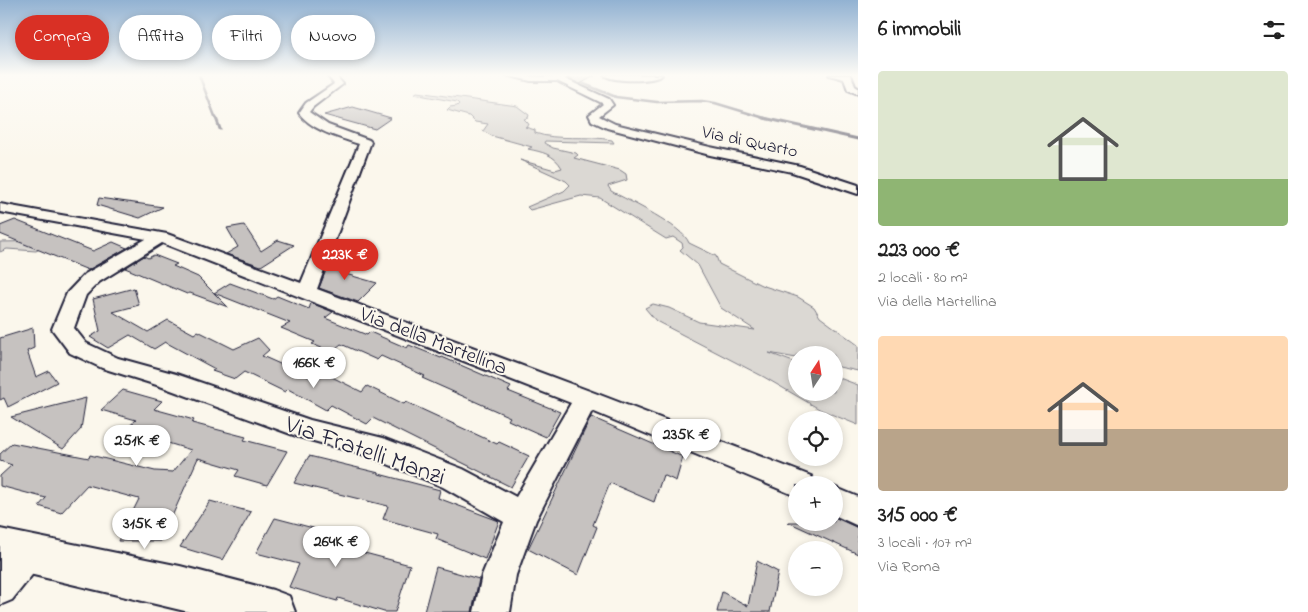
<!DOCTYPE html>
<html lang="it">
<meta charset="utf-8">
<style>
:root{--surface:#fff;--page:#f2f2f2;--text:#222;--muted:#767676;--accent:#d93025}
body{margin:0;font-family:"Indie Flower",sans-serif;background:var(--page);color:var(--text);height:100vh;display:flex;flex-direction:column;font-size:19px;white-space:nowrap}
*{box-sizing:border-box;margin:0}
p{font-size:16px;color:var(--muted)}
.icon{flex:none;width:28px;height:28px;fill:none;stroke:currentColor;stroke-width:2;stroke-linecap:round;stroke-linejoin:round}
.map{position:relative;flex:1;overflow:hidden}
.details{display:flex;flex-direction:column;background:var(--surface);width:450px}
.details>*{flex:none}
.guide{position:absolute;left:15px;top:15px;width:475px;height:45px;display:flex;gap:10px}
.needle{width:32px;rotate:12deg}
.controls{position:absolute;left:788px;top:346px;display:grid;gap:10px}
.controls a{display:grid;place-items:center;width:55px;height:55px;border-radius:50%;background:var(--surface);box-shadow:0 2px 8px #0003;font-size:25px}
.price{position:absolute;translate:-50% -42px;padding:0 11px;border-radius:18px;background:#fff;color:#222;font-size:16px;line-height:32px;filter:drop-shadow(0 1px 2px #0008)}
.price::after{content:'';position:absolute;left:50%;top:30px;width:15px;height:11px;margin-left:-8px;background:inherit;clip-path:polygon(0 0,100% 0,50% 100%)}
.price.on{background:var(--accent);color:#fff}
ul{padding:0;list-style:none}
li{display:grid;align-content:center;gap:10px;height:265px;padding:0 20px}
li span{display:grid;place-items:center;height:155px;border-radius:5px;color:#555}
li>.icon{margin-inline-start:auto}
span .icon{width:90px;height:90px;fill:#fffc;stroke-width:1}
li b{font-size:21px}
h2{display:flex;justify-content:space-between;align-items:center;height:60px;padding:0 20px;font-size:21px}
.tag{padding:0 18px;border-radius:22px;background:var(--surface);box-shadow:0 2px 8px #0003;font-size:18px;line-height:45px}
.tag.on{background:var(--accent);color:#fff}
main{display:flex;flex:1;min-height:0}
.map>svg:first-child{display:block}
.green{fill:#dbd8d3;stroke:#7e7d87}
.lines{fill:none;stroke-linecap:round;stroke-linejoin:round}
.stream-far1{stroke:#787681;stroke-width:2.5}
.stream{stroke:#787681;stroke-width:3}
.building{fill:#c6c2c0;stroke:#22223b}
.minor-casing{stroke:#22223b;stroke-width:4}
.major-casing{stroke:#22223b;stroke-width:4}
.minor{fill:#fbf7ec;fill-rule:evenodd}
.major{fill:#fbf7ec;fill-rule:evenodd}
.labels{text-anchor:middle;stroke-width:4;stroke-linejoin:round;paint-order:stroke}
.far-street-label{font-size:18px;fill:#22223b;stroke:#fbf7ec}
.street-label{font-size:21px;fill:#22223b;stroke:#fbf7ec}
.near-street-label{font-size:25px;fill:#22223b;stroke:#fbf7ec}
</style>
<main>
<div class="map">
<svg width="858" height="612" viewBox="0 0 858 612">
<rect width="100%" height="100%" fill="#fbf7ec"/>
<filter id="ink" filterUnits="userSpaceOnUse"><feTurbulence type="fractalNoise" baseFrequency=".02" numOctaves="2"/><feDisplacementMap in="SourceGraphic" scale="10" xChannelSelector="R" yChannelSelector="G"/><feConvolveMatrix kernelMatrix="1 2 1 2 8 2 1 2 1" color-interpolation-filters="sRGB"/></filter>
<g filter="url(#ink)">
<!-- green -->
<g class="green">
<path d="M417,92L517,106L529,115L528,118L524,119L528,123L529,125L525,127L535,130V133C557,141 587,135 612,140L614,143L545,141L544,143L553,148L576,153L578,155L574,158L620,170L626,174L627,180L608,186L611,191C629,201 683,226 689,243L716,256L719,264L761,285L798,297L814,307L820,317L858,345V371L834,366V355H796V358L769,353L796,363V392H834V376L858,385V425L821,410L764,377L656,321L645,308L653,304L669,308L699,322L755,330L721,308L698,265L680,250L683,247L682,243L673,237L666,239L600,198L581,196L530,210L527,207L564,191L570,185L566,181L520,160L555,170L562,168C554,154 542,152 528,149L532,147L492,136L483,131L488,124L475,122L469,116L447,110L450,107L457,106L459,104L457,102L414,94Z"/>
<path d="M55,241L36,251L7,249L0,252V242Z"/>
</g>
<g class="lines">
<!-- stream-far1 -->
<g class="stream-far1">
<path d="M199,75L216,119"/>
<path d="M556,75L560,76"/>
<path d="M567,77L616,97L657,102L702,101L715,103L768,119"/>
</g>
<!-- stream -->
<g class="stream">
<path d="M216,118L220,129"/>
<path d="M764,118L858,139"/>
</g>
</g>
<!-- building -->
<g class="building">
<path d="M571,75H596L580,84L568,78Z"/>
<path d="M353,107L391,118L375,129L324,115Z"/>
<path d="M99,198L163,207L140,218L97,205Z"/>
<path d="M15,220L93,251L113,242L127,248L88,270L0,234V226Z"/>
<path d="M244,225L261,251L278,240L294,245L261,266L226,254L238,247L227,228Z"/>
<path d="M154,255L177,264L173,266L198,277L228,307L190,293L187,294L125,268L144,256L148,258Z"/>
<path d="M339,258L355,261L342,273L377,283L358,302L319,288L330,260L337,261Z"/>
<path d="M230,283L273,299L277,296L309,309L311,303L333,312L325,318L367,335L370,332L407,348L409,345L441,358L442,357L511,387L508,391L560,412L546,437L508,420L510,417L422,378L425,376L381,356L377,360L341,344L331,352L312,344L315,342L281,328L290,323L214,293Z"/>
<path d="M134,288L139,305L113,312L148,332L168,320L194,334L198,331L234,349L258,338L269,350L262,356L316,380L324,373L362,392L367,386L404,404L406,402L497,444L499,442L529,456L511,487L373,418L367,424L331,405L326,410L288,389L285,392L244,372L235,379L212,371L215,369L165,342L154,349L130,335L108,348L90,337L100,331L93,299Z"/>
<path d="M33,328L34,348L27,351L36,377L49,371L57,382L8,407L4,398L0,400V338Z"/>
<path d="M123,390L162,401L154,409L194,420L192,423L246,437L244,440L287,451L267,485L235,476L239,470L198,458L161,541H118L139,499L87,485L61,513L39,506L46,498L0,486V476L12,465L0,461V454L12,443L89,458L90,455L155,471L173,472L191,450L125,430L136,420L101,410Z"/>
<path d="M86,398L81,429L63,449L11,417Z"/>
<path d="M591,417L683,457L676,481L663,475L654,502L610,483L593,525L597,527L578,575L528,549Z"/>
<path d="M309,456L379,473V474L440,490L438,498L499,521L485,559L436,539L438,534L383,519L388,506L294,483Z"/>
<path d="M210,501L251,512L223,560L180,547Z"/>
<path d="M834,517L858,528V554L788,522H834Z"/>
<path d="M275,518L317,529L312,539L410,565L395,612H384L338,598L337,601L289,587L299,564L256,553Z"/>
<path d="M757,561L778,572L770,612H717L722,592L748,606Z"/>
<path d="M436,567L479,579L472,612H424Z"/>
</g>
<g class="lines">
<defs>
<g id="minor">
<path d="M327,75H335L343,84L313,107L309,112L328,125L369,140L371,142L317,289L595,393L811,476L816,485H796V496L592,411L536,520L516,575L510,612H474L482,575L504,522L443,487L368,456L299,437L160,386L102,368L70,353L52,329L67,293L85,274L146,239L0,212V204L167,234L301,283L359,144C338,137 313,131 299,113L306,103L334,84ZM162,243L571,403L516,497L463,469L383,438L310,420L176,374L118,358L86,343L74,328L86,295L99,282Z"/>
<path d="M506,75L547,77L569,75L565,79L609,99L613,105L599,116L615,124L710,147L800,166L858,185V194L792,172L710,155L607,128L592,121L589,115L603,104L602,103L557,81H531Z"/>
<path d="M604,75H662C652,82 614,82 604,75Z"/>
<path d="M829,75H851L855,86L858,88V94L848,90L844,79Z"/>
<path d="M834,487L858,497V526L834,515Z"/>
<path d="M28,538L40,543L44,554L40,565L12,600L0,605V562L16,543Z"/>
</g>
<path id="major" d="M0,529L180,566L273,590L289,596L295,612H189L0,567Z"/>
</defs>
<!-- minor casing -->
<use href="#minor" class="minor-casing"/>
<!-- major casing -->
<use href="#major" class="major-casing"/>
<!-- minor -->
<use href="#minor" class="minor"/>
<!-- major -->
<use href="#major" class="major"/>
</g>
</g>
<!-- sky -->
<linearGradient id="sky" x2="0" y2="1"><stop stop-color="#92b2d2"/><stop offset="0.47" stop-color="#fdfbf6"/><stop offset="1" stop-color="#fdfbf6" stop-opacity="0"/></linearGradient>
<rect width="858" height="160" fill="url(#sky)"/>
<g class="labels">
<!-- far-street labels -->
<g class="far-street-label">
<text transform="translate(750 141) rotate(12)" y="6">Via di Quarto</text>
</g>
<!-- street labels -->
<g class="street-label">
<text transform="translate(434 340) rotate(21)" y="7">Via della Martellina</text>
</g>
<!-- near-street labels -->
<g class="near-street-label">
<text transform="translate(366 449) rotate(19)" y="9">Via Fratelli Manzi</text>
</g>
</g>
</svg>
<div class="controls">
<a><svg class="needle" viewBox="-14 -14 28 28"><path d="M0-13l5 13h-10z" fill="#e53935"/><path d="M0 13l5-13h-10z" fill="#767676"/></svg></a>
<a><svg class="icon" aria-label="locate" viewBox="0 0 24 24"><circle cx="12" cy="12" r="6"/><path d="M12 2v4M12 18v4M2 12h4M18 12h4"/></svg></a>
<a>+</a>
<a>−</a>
</div>
<b class="price on" style="left:345px;top:281px">223K €</b>
<b class="price" style="left:314px;top:389px">166K €</b>
<b class="price" style="left:686px;top:461px">235K €</b>
<b class="price" style="left:137px;top:467px">251K €</b>
<b class="price" style="left:145px;top:550px">315K €</b>
<b class="price" style="left:336px;top:568px">264K €</b>
<div class="guide">
<a class="tag on">Compra</a>
<a class="tag">Affitta</a>
<a class="tag">Filtri</a>
<a class="tag">Nuovo</a>
</div>
</div>
<section class="details">
<h2>6 immobili<svg class="icon" aria-label="filters" viewBox="0 0 24 24"><path d="M4 7h16M4 17h16"/><circle cx="9" cy="7" r="2"/><circle cx="15" cy="17" r="2"/></svg></h2>
<ul>
<li><span style="background:linear-gradient(#dfe7d0 70%,#8fb573 0)"><svg class="icon" aria-label="home" viewBox="0 0 24 24"><path d="M3 11l9-7 9 7M6 9v11h12V9"/></svg></span><div><b>223 000 €</b><p>2 locali · 80 m²</p><p>Via della Martellina</p></div></li>
<li><span style="background:linear-gradient(#ffd9b3 60%,#b9a48a 0)"><svg class="icon" aria-label="home" viewBox="0 0 24 24"><path d="M3 11l9-7 9 7M6 9v11h12V9"/></svg></span><div><b>315 000 €</b><p>3 locali · 107 m²</p><p>Via Roma</p></div></li>
</ul>
</section>
</main>
